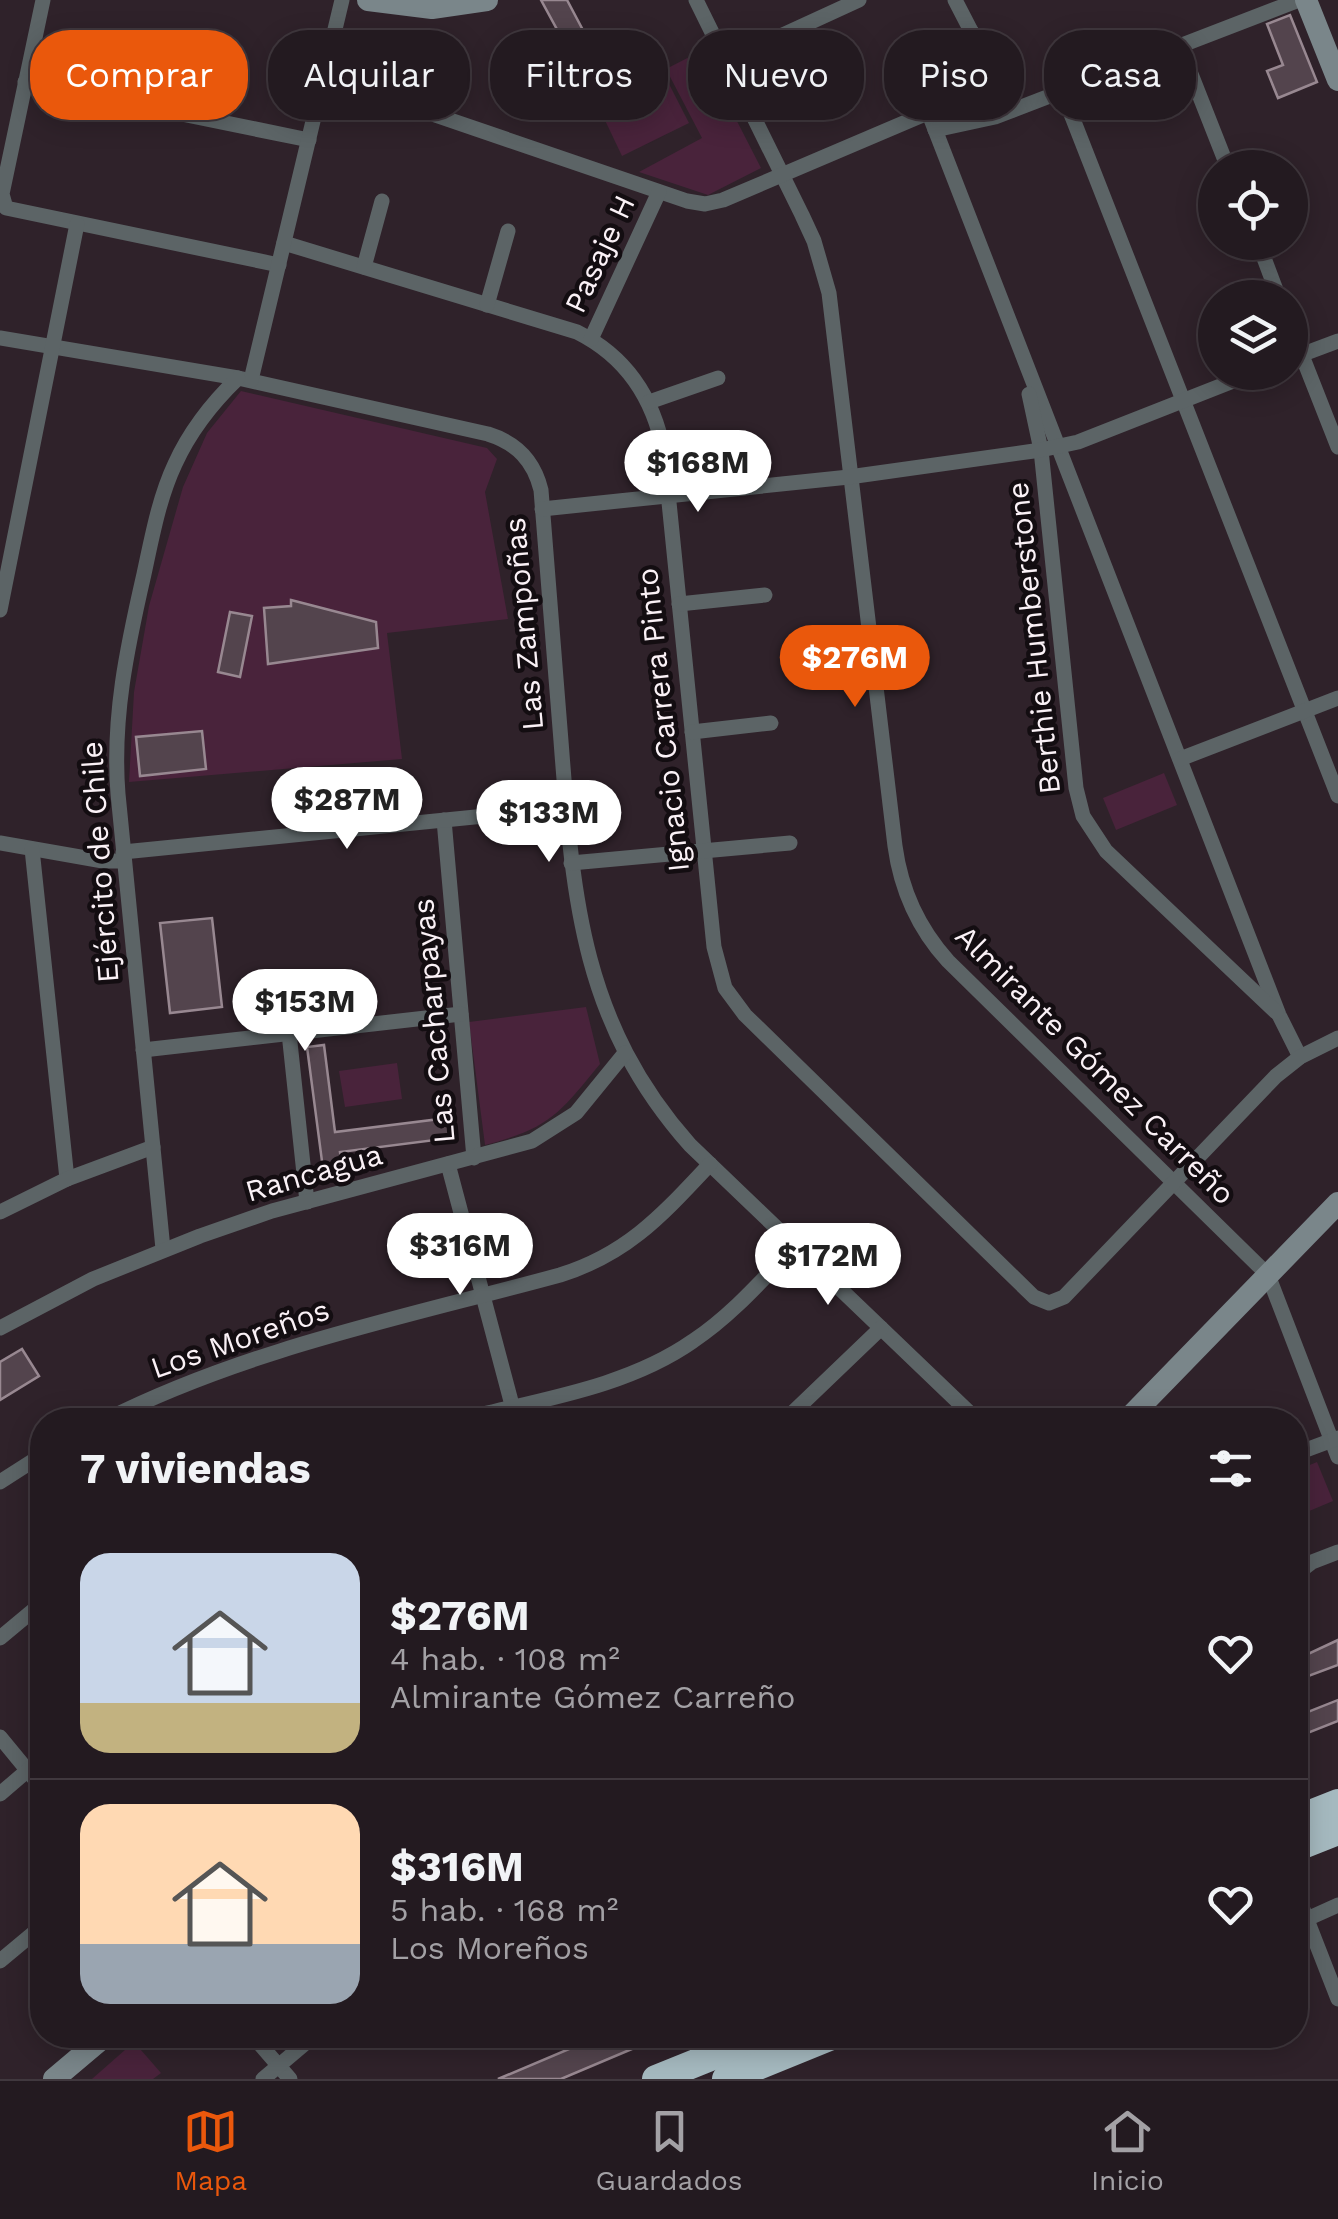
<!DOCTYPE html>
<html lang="es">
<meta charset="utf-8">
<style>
:root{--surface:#231a20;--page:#2f272d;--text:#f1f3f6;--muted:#a3a1a5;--line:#40383e;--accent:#ea580c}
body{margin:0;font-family:"Work Sans",sans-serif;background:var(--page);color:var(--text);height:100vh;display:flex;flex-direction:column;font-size:38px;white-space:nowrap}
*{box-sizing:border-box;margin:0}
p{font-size:32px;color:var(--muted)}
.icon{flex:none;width:55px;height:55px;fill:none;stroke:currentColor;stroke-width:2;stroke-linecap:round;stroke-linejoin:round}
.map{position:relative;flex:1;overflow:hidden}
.drawer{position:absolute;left:30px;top:1408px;width:1278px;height:640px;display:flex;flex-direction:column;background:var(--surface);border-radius:40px;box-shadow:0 5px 25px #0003,0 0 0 2px var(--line)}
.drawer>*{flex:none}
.guide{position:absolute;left:30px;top:30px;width:1280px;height:90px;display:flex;gap:20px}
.controls{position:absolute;left:1198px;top:150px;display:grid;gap:20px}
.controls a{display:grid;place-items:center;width:110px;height:110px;border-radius:50%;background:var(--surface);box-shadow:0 5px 25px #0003,0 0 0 2px var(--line);font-size:50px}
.price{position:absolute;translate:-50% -85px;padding:0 22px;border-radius:35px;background:#fff;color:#222;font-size:32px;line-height:65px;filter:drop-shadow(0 2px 5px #0008)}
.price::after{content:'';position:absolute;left:50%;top:60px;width:30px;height:22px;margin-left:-15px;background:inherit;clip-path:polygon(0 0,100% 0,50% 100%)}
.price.current{background:var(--accent);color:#fff}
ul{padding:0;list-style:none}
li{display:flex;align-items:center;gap:30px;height:250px;padding:0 50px}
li+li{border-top:2px solid var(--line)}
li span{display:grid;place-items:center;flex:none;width:280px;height:200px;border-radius:30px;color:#555}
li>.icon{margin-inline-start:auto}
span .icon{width:120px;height:120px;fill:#fffc;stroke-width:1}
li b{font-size:42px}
h2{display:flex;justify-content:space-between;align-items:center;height:120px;padding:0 50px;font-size:42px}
.chip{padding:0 35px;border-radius:40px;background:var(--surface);box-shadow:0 5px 25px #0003,0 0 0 2px var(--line);font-size:35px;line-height:90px}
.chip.current{background:var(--accent);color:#fff}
.tab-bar{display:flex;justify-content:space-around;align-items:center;height:140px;border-top:2px solid var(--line);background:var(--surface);font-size:28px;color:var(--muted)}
.tab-bar a{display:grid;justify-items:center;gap:5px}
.tab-bar .current{color:var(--accent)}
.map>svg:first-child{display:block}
.green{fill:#49233b}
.building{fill:#53444d;stroke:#988891;stroke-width:2.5}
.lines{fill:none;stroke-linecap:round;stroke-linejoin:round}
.street{stroke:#5c6466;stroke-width:15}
.secondary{stroke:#7a868a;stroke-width:22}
.highway{stroke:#a5b9bf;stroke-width:28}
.labels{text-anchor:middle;stroke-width:9;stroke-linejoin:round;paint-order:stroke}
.street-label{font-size:30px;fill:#faf1f6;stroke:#130d11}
</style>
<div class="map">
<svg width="1338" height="2079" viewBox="0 0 1338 2079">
<rect width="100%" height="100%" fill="#2f222a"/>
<!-- green -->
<g class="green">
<path d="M701,51L761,168L708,195L639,172L702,138L666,69Z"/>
<path d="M668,82L689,123L622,156L602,114Z"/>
<path d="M241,391L487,448L497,459L485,492L508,619L387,633L402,759L129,782L134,692L149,606L183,487L207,433Z"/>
<path d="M1164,773L1177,805L1116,830L1103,798Z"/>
<path d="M586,1007L600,1064C559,1114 550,1128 485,1145L469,1022Z"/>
<path d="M397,1063L402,1099L345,1107L339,1071Z"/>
<path d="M1317,1462L1333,1501L1295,1517V1471Z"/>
<path d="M134,2042L161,2073L153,2079H92Z"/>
</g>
<!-- building -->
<g class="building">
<path d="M541,0H567L585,34L565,44Z"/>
<path d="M1290,15L1317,82L1278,98L1267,71L1283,65L1267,24Z"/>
<path d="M291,600L376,622L378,648L268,664L264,608L291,606Z"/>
<path d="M230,612L252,616L240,677L218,672Z"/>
<path d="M202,731L206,769L140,776L136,737Z"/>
<path d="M212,918L222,1007L170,1013L160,923Z"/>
<path d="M324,1045L335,1132L448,1118L451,1138L340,1152L342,1167L323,1169L307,1047Z"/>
<path d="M22,1349L39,1376L0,1400V1362Z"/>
<path d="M1338,1640V1665L1295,1681V1660Z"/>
<path d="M1338,1700V1721L1295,1738V1717Z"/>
<path d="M602,2035H665L561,2079H498Z"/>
</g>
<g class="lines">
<!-- street -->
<g class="street">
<path d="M43,0L2,194L6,208L279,265"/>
<path d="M696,0L802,215L814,241L829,293L895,846C901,890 918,928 948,961L1268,1275L1338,1457"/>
<path d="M955,0L1012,110"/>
<path d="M1180,46L1228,168"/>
<path d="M726,61L859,0"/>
<path d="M324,77L687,201L705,204L723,200L939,108C963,87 973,62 971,31"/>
<path d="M25,82L309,140"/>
<path d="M1062,91L1338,796"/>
<path d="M929,114L1279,1015L1300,1057"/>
<path d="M935,130L995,117L1299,0"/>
<path d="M1258,242L1279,298"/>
<path d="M284,243L577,332C627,357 654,399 664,453L714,947L725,988L745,1015L1034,1297L1049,1303L1064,1297L1276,1076L1300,1057L1338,1038"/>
<path d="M364,267L382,201"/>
<path d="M487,305L508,231"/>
<path d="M1290,325L1338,447"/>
<path d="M0,338L238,378L488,434C517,443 534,461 541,490C548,574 554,657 561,741C573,897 581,1022 690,1145L977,1420"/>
<path d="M591,339L659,192"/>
<path d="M1290,359L1338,341"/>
<path d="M251,380L342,0"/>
<path d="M1029,394L1041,450L1076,788L1083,816L1106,851L1276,1012"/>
<path d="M649,402L718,378"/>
<path d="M542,509L849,477L1041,450L1078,442L1256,372"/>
<path d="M679,604L765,595"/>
<path d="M0,610L77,224"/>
<path d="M692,732L771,723"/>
<path d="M1180,759L1338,698"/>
<path d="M444,820L474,1158"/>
<path d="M0,843L103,861H124"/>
<path d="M32,849L67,1179"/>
<path d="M123,852L566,808"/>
<path d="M571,863L790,843"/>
<path d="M289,1033L307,1202"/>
<path d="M143,1050L461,1014"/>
<path d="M448,1164L516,1420"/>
<path d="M0,1212L67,1179L153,1147"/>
<path d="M163,1249L118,794C112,718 127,648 144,574C152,537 159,498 175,464C190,431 212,403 238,378"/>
<path d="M0,1328L93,1279L200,1236L272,1211L532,1141L576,1113L625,1053"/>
<path d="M106,1420C249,1348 406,1317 560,1275C628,1254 663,1214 710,1164"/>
<path d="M459,1420C537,1400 626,1388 693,1341C732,1315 763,1279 795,1246"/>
<path d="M785,1420L881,1328"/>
<path d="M1295,1454L1338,1438"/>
<path d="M0,1482L42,1455"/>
<path d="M1295,1575L1312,1562L1338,1552"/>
<path d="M0,1638L42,1603"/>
<path d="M0,1737L42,1788"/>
<path d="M0,1794L42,1758"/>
<path d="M1295,1889L1338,1999"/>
<path d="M1307,1919L1338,1905"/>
<path d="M0,1961L42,1926"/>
<path d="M252,2035L290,2079"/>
<path d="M263,2079L315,2035"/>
</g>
<!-- secondary -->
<g class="secondary">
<path d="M368,0L432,8L487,0"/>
<path d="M1306,0L1338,80"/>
<path d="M1127,1420L1338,1203"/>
<path d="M54,2079L106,2035"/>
</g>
<!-- highway -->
<g class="highway">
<path d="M1295,1820L1338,1803"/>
<path d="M1295,1848L1338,1831"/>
<path d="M656,2079L765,2035"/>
<path d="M726,2079L834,2035"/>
</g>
</g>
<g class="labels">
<!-- street labels -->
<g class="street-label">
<text transform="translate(600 254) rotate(-65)" y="10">Pasaje H</text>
<text transform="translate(524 624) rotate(-95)" y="10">Las Zampoñas</text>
<text transform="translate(1034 638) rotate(-96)" y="10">Berthie Humberstone</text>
<text transform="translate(663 720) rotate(-96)" y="10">Ignacio Carrera Pinto</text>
<text transform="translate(100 862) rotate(-94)" y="10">Ejército de Chile</text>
<text transform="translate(434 1021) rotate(-95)" y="10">Las Cacharpayas</text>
<text transform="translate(1095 1065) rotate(45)" y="10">Almirante Gómez Carreño</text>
<text transform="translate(314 1173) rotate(-16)" y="10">Rancagua</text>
<text transform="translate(240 1339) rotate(-19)" y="10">Los Moreños</text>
</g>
</g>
</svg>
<div class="controls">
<a><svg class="icon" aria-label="locate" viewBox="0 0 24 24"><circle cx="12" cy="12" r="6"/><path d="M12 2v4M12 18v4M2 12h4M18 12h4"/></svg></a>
<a><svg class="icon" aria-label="layers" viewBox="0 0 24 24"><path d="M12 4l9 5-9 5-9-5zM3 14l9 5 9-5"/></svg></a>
</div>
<b class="price" style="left:698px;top:515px">$168M</b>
<b class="price current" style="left:855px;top:710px">$276M</b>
<b class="price" style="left:347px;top:852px">$287M</b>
<b class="price" style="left:549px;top:865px">$133M</b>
<b class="price" style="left:305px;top:1054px">$153M</b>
<b class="price" style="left:460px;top:1298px">$316M</b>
<b class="price" style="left:828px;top:1308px">$172M</b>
<div class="guide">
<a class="chip current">Comprar</a>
<a class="chip">Alquilar</a>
<a class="chip">Filtros</a>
<a class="chip">Nuevo</a>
<a class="chip">Piso</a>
<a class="chip">Casa</a>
</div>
<section class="drawer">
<h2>7 viviendas<svg class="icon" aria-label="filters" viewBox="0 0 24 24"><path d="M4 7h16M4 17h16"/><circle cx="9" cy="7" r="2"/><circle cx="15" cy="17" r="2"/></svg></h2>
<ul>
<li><span style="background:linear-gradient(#c9d6e8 75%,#c2b280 0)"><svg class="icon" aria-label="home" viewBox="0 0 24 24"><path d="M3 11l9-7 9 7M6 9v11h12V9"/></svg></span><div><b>$276M</b><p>4 hab. · 108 m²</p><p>Almirante Gómez Carreño</p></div><svg class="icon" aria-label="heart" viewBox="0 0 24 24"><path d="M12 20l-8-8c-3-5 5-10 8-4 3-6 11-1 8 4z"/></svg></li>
<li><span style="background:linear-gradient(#ffd9b3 70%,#9aa5b1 0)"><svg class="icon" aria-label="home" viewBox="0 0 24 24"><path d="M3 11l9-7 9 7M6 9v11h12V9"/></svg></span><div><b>$316M</b><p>5 hab. · 168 m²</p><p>Los Moreños</p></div><svg class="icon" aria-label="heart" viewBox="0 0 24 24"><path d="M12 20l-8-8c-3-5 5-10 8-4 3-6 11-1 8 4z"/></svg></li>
</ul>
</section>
</div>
<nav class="tab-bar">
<a class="current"><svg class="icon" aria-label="map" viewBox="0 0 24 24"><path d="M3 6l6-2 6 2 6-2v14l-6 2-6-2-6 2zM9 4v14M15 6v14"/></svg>Mapa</a>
<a><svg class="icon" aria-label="saved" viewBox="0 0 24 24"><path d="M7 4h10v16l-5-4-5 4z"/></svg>Guardados</a>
<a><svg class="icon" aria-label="home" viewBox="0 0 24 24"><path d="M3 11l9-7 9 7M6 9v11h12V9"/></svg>Inicio</a>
</nav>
